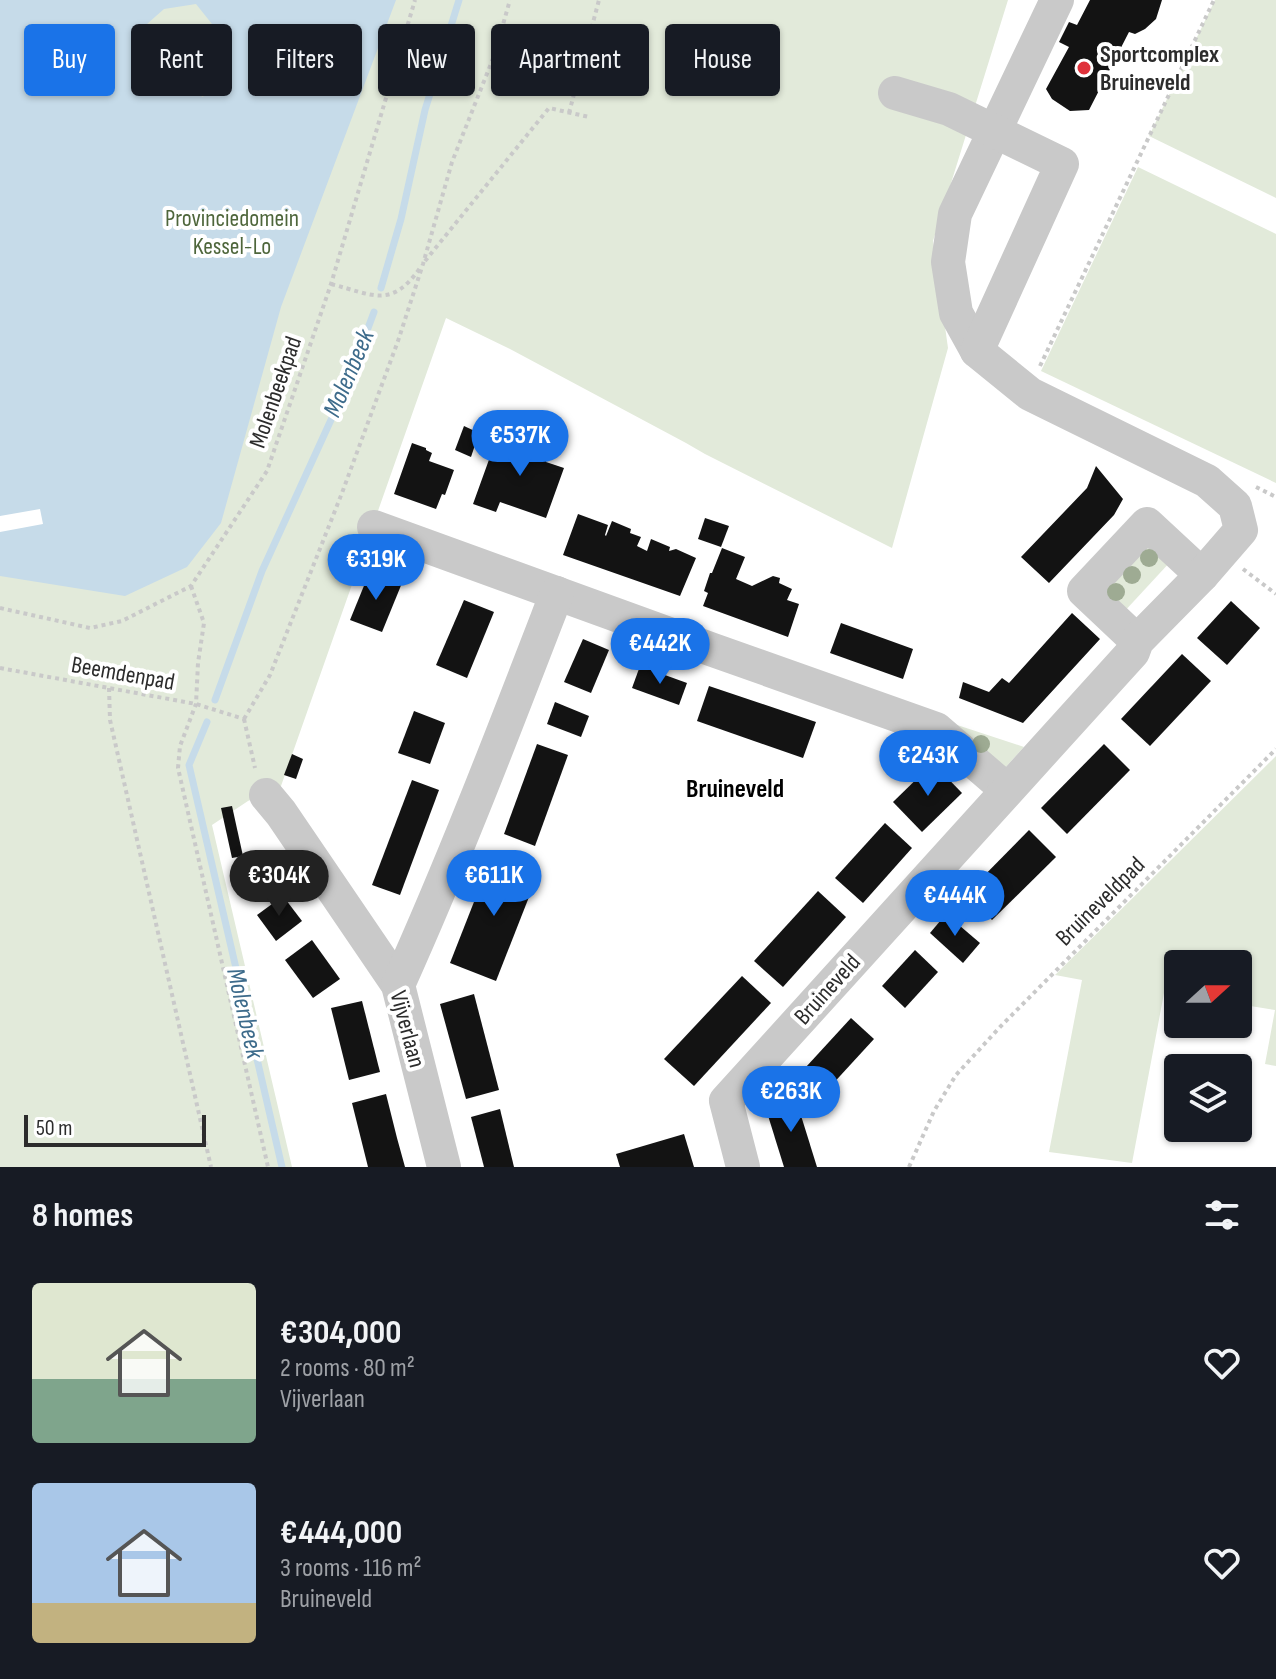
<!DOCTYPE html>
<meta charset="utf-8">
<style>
:root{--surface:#171b24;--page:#20242c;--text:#f1f3f6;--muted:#9ea1a6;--accent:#1a73e8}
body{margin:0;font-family:"Sofia Sans Condensed",sans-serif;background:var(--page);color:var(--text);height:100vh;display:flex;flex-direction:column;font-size:30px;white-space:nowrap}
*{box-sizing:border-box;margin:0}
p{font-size:26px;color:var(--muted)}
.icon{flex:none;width:44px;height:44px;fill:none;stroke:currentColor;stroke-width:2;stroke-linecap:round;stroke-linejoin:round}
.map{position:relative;height:1167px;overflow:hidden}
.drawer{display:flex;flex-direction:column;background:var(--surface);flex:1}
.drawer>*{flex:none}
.hud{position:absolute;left:24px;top:24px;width:800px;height:72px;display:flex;gap:16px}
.needle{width:52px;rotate:69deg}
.buttons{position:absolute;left:1164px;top:950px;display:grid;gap:16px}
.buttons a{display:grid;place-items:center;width:88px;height:88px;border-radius:8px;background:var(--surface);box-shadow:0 2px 6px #0004;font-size:40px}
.scale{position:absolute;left:24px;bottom:20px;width:182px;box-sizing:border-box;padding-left:8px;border:4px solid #2c2c2c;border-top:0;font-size:22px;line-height:28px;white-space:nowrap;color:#2c2c2c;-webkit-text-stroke:6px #fff;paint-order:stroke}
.price{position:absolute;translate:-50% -68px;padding:0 18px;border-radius:28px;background:var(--accent);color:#fff;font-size:26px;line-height:52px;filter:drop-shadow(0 2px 4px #0008)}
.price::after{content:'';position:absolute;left:50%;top:48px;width:24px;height:18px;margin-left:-12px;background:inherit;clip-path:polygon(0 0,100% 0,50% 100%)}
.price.active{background:#222;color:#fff}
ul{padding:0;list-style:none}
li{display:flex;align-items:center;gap:24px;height:200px;padding:0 32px}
li span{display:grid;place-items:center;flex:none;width:224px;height:160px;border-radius:8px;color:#555}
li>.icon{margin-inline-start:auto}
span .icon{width:96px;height:96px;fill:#fffc;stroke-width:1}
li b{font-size:34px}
h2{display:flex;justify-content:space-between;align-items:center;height:96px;padding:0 32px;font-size:34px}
.pill{padding:0 28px;border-radius:8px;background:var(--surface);box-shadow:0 2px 6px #0004;font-size:28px;line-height:72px}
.pill.active{background:var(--accent);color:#fff}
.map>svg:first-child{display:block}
.green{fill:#e2eada}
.water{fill:#c6dbe9;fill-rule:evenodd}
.pier{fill:#fff}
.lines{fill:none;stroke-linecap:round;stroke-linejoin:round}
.stream{stroke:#c6dbe9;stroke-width:7}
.building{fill:#131313}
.path{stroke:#c9c9c9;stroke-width:4;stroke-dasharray:4 4;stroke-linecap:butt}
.minor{stroke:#c9c9c9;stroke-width:34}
.tree{fill:#9eab93}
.poi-dot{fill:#df323b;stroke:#fff;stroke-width:3}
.labels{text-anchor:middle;stroke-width:8;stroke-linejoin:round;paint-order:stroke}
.poi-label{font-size:24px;font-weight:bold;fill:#2c2c2c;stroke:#fff;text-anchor:start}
.park-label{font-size:24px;fill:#4e663b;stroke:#fff}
.street-label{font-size:24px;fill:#2c2c2c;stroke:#fff}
.water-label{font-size:26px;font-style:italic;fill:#3d6b8b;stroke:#fff}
.neighbourhood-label{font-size:26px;font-weight:bold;fill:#000;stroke:#fff}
</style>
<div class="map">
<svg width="1276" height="1167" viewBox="0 0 1276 1167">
<rect width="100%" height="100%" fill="#fff"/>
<!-- green -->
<g class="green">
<path d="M0,0H1008L933,241L948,348L892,548L705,454L686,443L510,349L446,318L281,786L248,801L212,825L292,1167H0Z"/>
<path d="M1215,0H1276V198L1149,136Z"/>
<path d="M1138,167L1276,234V483L1041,371Z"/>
<path d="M1145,536L1171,561L1122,614L1096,590Z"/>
<path d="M948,722L1024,747L1004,769Z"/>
<path d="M1276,756V1066L1265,1064L1275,1010L1238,1004V964H1178V995L1164,993L1132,1163L1049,1152L1082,980L1055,975Z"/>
</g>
<!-- water -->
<path class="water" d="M0,0H396L281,307L221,523L187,567L125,596L0,576ZM196,4L220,34L226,63L203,97L167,79L150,63L147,24L164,9Z"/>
<!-- pier -->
<path class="pier" d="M40,509L43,524L0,532V516Z"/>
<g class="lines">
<!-- stream -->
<g class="stream">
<path d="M381,288L401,219L425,110L459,0"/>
<path d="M215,700L262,571L346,387L374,312"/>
<path d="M207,722L189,765L282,1167"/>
</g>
</g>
<!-- building -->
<g class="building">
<path d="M1090,0H1162L1156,19L1145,29L1135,34L1129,32L1089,110L1070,111L1052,99L1046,89L1069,47L1059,42L1069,22L1077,25Z"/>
<path d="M485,420L497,424L491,441L479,437Z"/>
<path d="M464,426L479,433L471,457L455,450Z"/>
<path d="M518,435L551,446L546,462L564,468L546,518L500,502L496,512L473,504L495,443L513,450Z"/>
<path d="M412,443L426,448V450L432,453L429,461L454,470L445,495L442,494L436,509L394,494Z"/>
<path d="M1096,466L1123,499L1114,515L1049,583L1021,557L1087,488Z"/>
<path d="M578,514L608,525L605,535L606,536L612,521L631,529L630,533L641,537L637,546L647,551L651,539L670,547L669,551L676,549L696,558L680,596L563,555Z"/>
<path d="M705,518L729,526L721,547L698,539Z"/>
<path d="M722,548L745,557L736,579L752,586L773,576L780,578L779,583L792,589L787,600L799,604L788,637L703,606L708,593L704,591L710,573H712Z"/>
<path d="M370,571L402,583L382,632L350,620Z"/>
<path d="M464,600L494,612L467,678L436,665Z"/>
<path d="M1231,601L1260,628L1227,665L1197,638Z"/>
<path d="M1072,613L1100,639L1023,723L959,698L963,682L989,692L1002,678L1009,683Z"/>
<path d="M841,623L913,649L903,679L830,653Z"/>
<path d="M583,639L609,650L591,693L564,682Z"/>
<path d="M1182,654L1211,681L1150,746L1121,719Z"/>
<path d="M640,666L687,683L679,705L632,688Z"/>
<path d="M709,686L816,722L803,758L697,721Z"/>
<path d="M555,702L589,716L581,737L547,724Z"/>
<path d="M414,711L445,723L430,764L398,753Z"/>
<path d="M537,744L568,755L535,846L504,834Z"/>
<path d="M1104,744L1130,770L1067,834L1041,808Z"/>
<path d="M292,754L303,759L296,779L284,775Z"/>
<path d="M933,763L962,793L922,832L893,802Z"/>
<path d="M412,780L439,790L400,895L372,885Z"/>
<path d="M232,806L243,856L232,858L221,808Z"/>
<path d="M885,823L912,848L863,903L835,878Z"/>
<path d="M1029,830L1056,857L992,920L966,894Z"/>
<path d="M492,856L538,874L496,981L450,963Z"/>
<path d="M818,891L846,917L783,987L754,961Z"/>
<path d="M283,896L302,921L276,941L257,915Z"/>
<path d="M946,914L980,943L963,963L930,933Z"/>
<path d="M312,940L340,979L313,998L285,960Z"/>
<path d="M915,950L938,972L905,1008L882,986Z"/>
<path d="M742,976L771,1003L694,1086L664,1059Z"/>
<path d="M474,994L499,1090L466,1099L440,1004Z"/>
<path d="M362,1001L380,1072L349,1080L331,1008Z"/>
<path d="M851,1018L874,1039L829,1088L806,1067Z"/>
<path d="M386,1094L397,1138L405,1167H368L352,1103Z"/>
<path d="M795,1097L803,1122L817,1167H784L765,1106Z"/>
<path d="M500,1109L514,1167H484L471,1117Z"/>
<path d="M684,1134L694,1167H620L616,1154Z"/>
</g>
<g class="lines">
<!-- path -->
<g class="path">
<path d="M569,113L599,0"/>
<path d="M425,261L549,108L589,117"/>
<path d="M331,284C374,295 391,309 420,268"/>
<path d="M1040,366L1214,0"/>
<path d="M1256,487L1276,497"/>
<path d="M1243,569L1276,594"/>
<path d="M191,586L204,623L198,663L196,704L180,746L178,768L268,1167"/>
<path d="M0,608L90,628L122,621L191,586L267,471L331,284L415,0"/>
<path d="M0,668L196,704L244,719"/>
<path d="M109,688L110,720L211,1167"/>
<path d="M244,719L270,675L342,493L398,341L423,264L452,162L494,56L510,0"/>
<path d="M244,719L255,768"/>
<path d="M909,1167L934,1111L956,1075L1000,1027L1276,749"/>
</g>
<!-- minor -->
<g class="minor">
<path d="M977,351L956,313L948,262L955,214L1057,0"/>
<path d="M374,527L713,650L936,729L1007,790"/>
<path d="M1137,641L1084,591L1147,524L1202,575"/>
<path d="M266,795L281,813L398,985L444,1167"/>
<path d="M398,985C456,856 506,725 557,593"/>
<path d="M743,1167L726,1101L1133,652L1137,641L1202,575L1241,530L1235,506L1207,481L1030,394L977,351L1062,164L949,109L895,93"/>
</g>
</g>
<!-- trees -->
<g class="tree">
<circle cx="1149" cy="558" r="9"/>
<circle cx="1132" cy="575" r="9"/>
<circle cx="1116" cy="592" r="9"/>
<circle cx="981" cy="744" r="9"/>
</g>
<!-- markers -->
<circle class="poi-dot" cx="1084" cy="68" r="8"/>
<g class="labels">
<!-- poi labels -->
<g class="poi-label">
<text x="1100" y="62">Sportcomplex<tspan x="1100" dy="28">Bruineveld</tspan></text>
</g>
<!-- park labels -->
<g class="park-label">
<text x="232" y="226">Provinciedomein<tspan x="232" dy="28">Kessel-Lo</tspan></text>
</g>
<!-- street labels -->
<g class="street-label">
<text transform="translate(275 392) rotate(-71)" y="8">Molenbeekpad</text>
<text transform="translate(123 673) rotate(10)" y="8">Beemdenpad</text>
<text transform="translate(1100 901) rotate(-45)" y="8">Bruineveldpad</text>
<text transform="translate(827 989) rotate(-48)" y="8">Bruineveld</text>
<text transform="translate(408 1029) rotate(75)" y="8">Vijverlaan</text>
</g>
<!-- water labels -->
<g class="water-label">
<text transform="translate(348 373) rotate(-67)" y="9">Molenbeek</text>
<text transform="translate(246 1013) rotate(77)" y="9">Molenbeek</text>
</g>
<!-- neighbourhood labels -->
<g class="neighbourhood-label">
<text x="735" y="797">Bruineveld</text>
</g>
</g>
</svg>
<div class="buttons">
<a><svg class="needle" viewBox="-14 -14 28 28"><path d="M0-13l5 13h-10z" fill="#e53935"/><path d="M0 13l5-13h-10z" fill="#9ea1a6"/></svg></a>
<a><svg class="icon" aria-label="layers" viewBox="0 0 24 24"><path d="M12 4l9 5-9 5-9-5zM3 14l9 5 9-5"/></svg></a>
</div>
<div class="scale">50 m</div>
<b class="price" style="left:520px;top:478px">€537K</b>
<b class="price" style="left:376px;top:602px">€319K</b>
<b class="price" style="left:660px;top:686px">€442K</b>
<b class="price" style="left:928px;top:798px">€243K</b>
<b class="price active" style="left:279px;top:918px">€304K</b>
<b class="price" style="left:494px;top:918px">€611K</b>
<b class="price" style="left:955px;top:938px">€444K</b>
<b class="price" style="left:791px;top:1134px">€263K</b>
<div class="hud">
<a class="pill active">Buy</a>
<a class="pill">Rent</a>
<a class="pill">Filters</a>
<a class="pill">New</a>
<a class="pill">Apartment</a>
<a class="pill">House</a>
</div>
</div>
<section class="drawer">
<h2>8 homes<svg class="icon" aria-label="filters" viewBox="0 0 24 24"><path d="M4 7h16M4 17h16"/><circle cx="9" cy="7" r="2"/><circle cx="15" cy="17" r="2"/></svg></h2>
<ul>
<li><span style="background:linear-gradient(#dfe7d0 60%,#7fa58c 0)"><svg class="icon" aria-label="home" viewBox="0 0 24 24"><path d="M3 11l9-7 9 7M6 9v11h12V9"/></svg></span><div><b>€304,000</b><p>2 rooms · 80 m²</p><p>Vijverlaan</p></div><svg class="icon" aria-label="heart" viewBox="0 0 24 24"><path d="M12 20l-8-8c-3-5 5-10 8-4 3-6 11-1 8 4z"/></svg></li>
<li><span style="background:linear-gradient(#a9c7e8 75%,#c2b280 0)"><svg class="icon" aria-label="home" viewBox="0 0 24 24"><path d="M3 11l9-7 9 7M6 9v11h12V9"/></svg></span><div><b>€444,000</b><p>3 rooms · 116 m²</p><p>Bruineveld</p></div><svg class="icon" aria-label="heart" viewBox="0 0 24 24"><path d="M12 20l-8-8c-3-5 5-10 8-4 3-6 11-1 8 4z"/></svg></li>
</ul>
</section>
